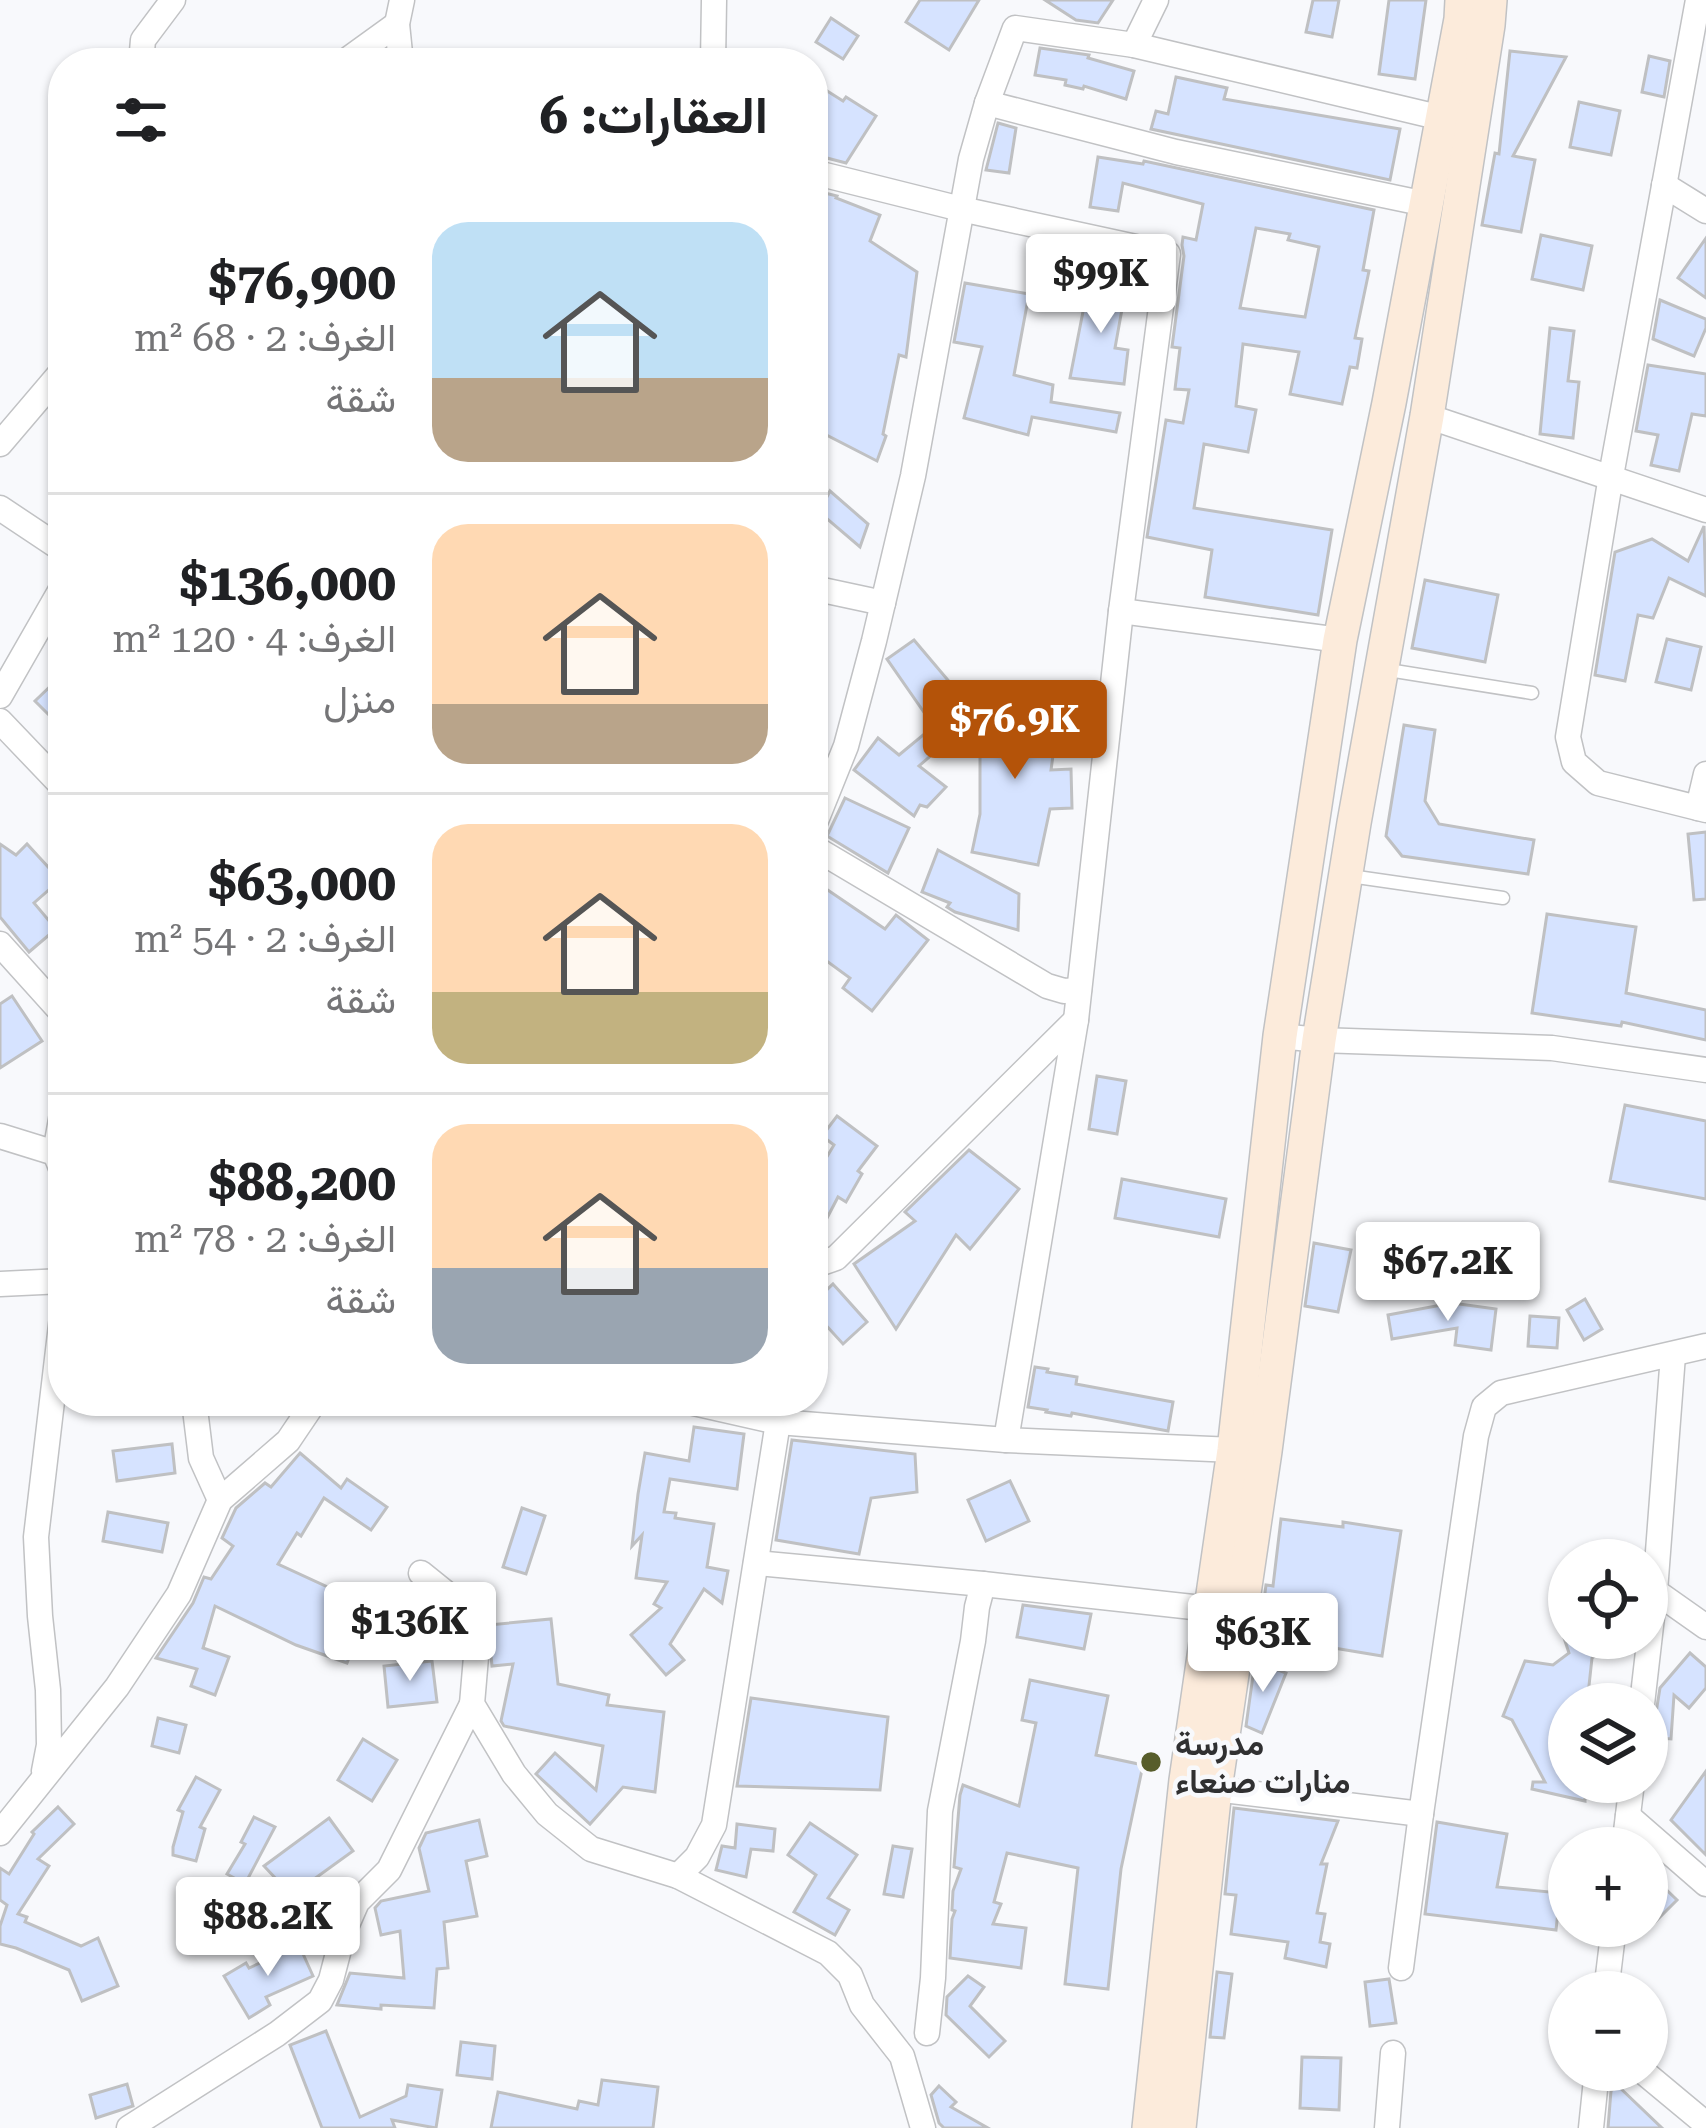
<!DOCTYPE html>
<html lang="ar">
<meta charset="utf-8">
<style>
:root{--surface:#fff;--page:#f2f2f2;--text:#202124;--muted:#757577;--line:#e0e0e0;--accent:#b45309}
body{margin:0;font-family:"Roboto Serif",Vazirmatn,serif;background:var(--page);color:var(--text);direction:rtl;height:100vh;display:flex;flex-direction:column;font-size:45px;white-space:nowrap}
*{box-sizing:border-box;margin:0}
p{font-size:39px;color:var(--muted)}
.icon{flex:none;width:66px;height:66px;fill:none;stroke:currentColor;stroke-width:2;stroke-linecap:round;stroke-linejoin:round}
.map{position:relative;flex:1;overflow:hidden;direction:ltr}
.sheet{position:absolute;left:48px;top:48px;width:780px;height:1368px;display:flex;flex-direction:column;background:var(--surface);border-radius:48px;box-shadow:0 3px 9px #0004;direction:rtl}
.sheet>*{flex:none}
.tools{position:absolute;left:1548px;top:1539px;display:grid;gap:24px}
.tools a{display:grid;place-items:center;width:120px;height:120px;border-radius:50%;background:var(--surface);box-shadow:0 3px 9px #0004;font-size:60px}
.price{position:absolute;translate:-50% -102px;padding:0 27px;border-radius:12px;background:#fff;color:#222;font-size:39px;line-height:78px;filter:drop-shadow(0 3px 6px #0008)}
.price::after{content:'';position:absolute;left:50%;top:72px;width:36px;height:27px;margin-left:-18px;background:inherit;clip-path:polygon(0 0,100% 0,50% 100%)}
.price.on{background:var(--accent);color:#fff}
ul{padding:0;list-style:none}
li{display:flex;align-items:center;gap:36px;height:300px;padding:0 60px}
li+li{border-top:3px solid var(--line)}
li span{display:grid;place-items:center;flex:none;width:336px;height:240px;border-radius:36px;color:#555}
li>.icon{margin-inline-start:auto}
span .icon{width:144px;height:144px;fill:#fffc;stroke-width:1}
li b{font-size:51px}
h2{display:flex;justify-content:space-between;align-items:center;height:144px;padding:0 60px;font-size:51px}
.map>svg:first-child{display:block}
.building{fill:#d6e3ff;stroke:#bfc0c2;stroke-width:3;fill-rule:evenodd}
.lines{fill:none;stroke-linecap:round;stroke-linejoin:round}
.lane-casing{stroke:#c1c2c4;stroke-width:15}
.street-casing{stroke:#c1c2c4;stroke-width:27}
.secondary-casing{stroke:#c1c2c4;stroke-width:36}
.lane{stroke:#fff;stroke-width:12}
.street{stroke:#fff;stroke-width:24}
.secondary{stroke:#fcebdb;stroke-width:33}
.poi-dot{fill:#575d2b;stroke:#f8f9fc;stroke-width:4.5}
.labels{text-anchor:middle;stroke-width:9;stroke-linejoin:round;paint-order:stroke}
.poi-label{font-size:33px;font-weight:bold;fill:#303031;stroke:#f8f9fc;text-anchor:start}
</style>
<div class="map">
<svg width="1706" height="2128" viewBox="0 0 1706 2128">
<rect width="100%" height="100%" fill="#f8f9fc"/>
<!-- building -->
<g class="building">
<path d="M920,0H979L949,50L906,22Z"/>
<path d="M1045,0H1113L1098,23L1076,20Z"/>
<path d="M1313,0H1339L1332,37L1306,32Z"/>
<path d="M1389,0H1426L1415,79L1379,74Z"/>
<path d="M831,18L858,36L843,59L816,42Z"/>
<path d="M1040,48L1089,55L1088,58L1134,71L1126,99L1084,86L1083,89L1065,85L1066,80L1035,75Z"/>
<path d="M1510,51L1566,57L1513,156L1535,160L1521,232L1482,225L1495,153L1499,154Z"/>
<path d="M1649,56L1670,61L1664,97L1642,92Z"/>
<path d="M1176,77L1227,88L1224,99L1400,129L1390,180L1151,129L1156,111L1168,114Z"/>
<path d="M813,82L843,101L846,97L876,116L846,163L827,158L813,150Z"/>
<path d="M1579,102L1620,111L1611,155L1570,147Z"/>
<path d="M998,123L1016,128L1009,173L986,170Z"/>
<path d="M1098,157L1143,164L1144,161L1374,210L1363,270L1369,271L1355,338L1362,339L1357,368L1350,367L1342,404L1290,394L1299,352L1243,344L1236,406L1256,410L1248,452L1204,444L1194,508L1332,530L1318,615L1205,597L1212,550L1147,537L1166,420L1183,423L1189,390L1175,389L1180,348L1172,347L1184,256L1182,245L1183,237L1196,240L1203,204L1123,183L1118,211L1090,207ZM1256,228L1290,234L1288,240L1319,247L1305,317L1240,308Z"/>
<path d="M813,190L837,196L836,198L880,215L870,241L917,272L906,357L899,355L883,434L886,436L877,461L813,428Z"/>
<path d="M1541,235L1592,246L1583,290L1532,279Z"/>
<path d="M1706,238V298L1678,278Z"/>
<path d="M1089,281L1126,287L1115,348L1128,350L1124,384L1070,378Z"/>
<path d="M965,283L1029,294L1014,375L1053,385L1051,402L1120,413L1116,432L1032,417L1028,435L964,418L982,347L954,342Z"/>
<path d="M1660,300L1706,319V328L1694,356L1653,339Z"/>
<path d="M1550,328L1574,331L1568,381L1579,382L1573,438L1540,434Z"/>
<path d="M1648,365L1706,374V416L1692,414L1679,471L1651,465L1658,435L1636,431Z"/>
<path d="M830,491L868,524L860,547L819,512Z"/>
<path d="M1704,526L1706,596L1669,578L1653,618L1638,615L1625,681L1595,675L1615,552L1652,539L1688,561Z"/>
<path d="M1425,580L1498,595L1485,662L1412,648Z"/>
<path d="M1667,639L1701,647L1691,690L1656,682Z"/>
<path d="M914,640L963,698L930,721L887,659Z"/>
<path d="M63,674V729L35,701Z"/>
<path d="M969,706L1058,719L1051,770L1071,769L1072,808L1050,809L1038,865L972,852L980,814V752L963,751Z"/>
<path d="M1404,725L1435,730L1425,801L1439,824L1534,840L1528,874L1402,856L1386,836Z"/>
<path d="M923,735L936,751L919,766L946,787L927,807L920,805L914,816L854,770L878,738L899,755Z"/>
<path d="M845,798L909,828L888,873L827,836Z"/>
<path d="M1706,832V899L1694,900L1688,834Z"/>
<path d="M0,844L16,855L27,844L60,880L34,903L56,929L29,952L0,917Z"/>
<path d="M938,850L1019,894L1018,930L955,912L947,907L950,903L922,892Z"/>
<path d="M813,880L885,929L896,915L928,940L872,1011L843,988L850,978L813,951Z"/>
<path d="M1547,914L1636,927L1626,993L1706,1010V1040L1622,1022L1621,1026L1532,1013Z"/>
<path d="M12,996L42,1041L0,1068V1004Z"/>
<path d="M1097,1076L1126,1081L1117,1134L1089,1129Z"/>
<path d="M1625,1105L1706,1121V1199L1610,1181Z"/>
<path d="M837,1116L877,1146L858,1171L862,1174L846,1202L838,1197L813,1245V1180L834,1145L822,1136Z"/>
<path d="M969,1150L1019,1189L970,1249L956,1235L896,1329L854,1264L915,1221L905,1212Z"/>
<path d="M1122,1179L1226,1199L1219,1237L1115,1218Z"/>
<path d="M1314,1243L1351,1250L1338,1312L1305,1306Z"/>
<path d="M833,1284L867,1322L843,1344L813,1311V1303Z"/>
<path d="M1585,1299L1602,1329L1584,1340L1567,1310Z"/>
<path d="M1452,1303L1496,1309L1491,1350L1455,1345L1457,1328L1392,1339L1388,1315Z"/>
<path d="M1530,1316L1559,1318L1557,1348L1528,1346Z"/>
<path d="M1035,1367L1048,1369L1047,1372L1077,1377L1076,1384L1173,1402L1168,1431L1072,1413L1071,1416L1046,1412L1047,1410L1028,1407Z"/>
<path d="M694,1427L744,1434L737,1489L670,1479L664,1512L676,1513L675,1518L714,1524L707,1567L728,1571L722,1603L704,1589L670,1644L684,1660L666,1675L631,1635L661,1608L654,1604L667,1582L636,1578L642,1535L632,1546L638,1494L645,1453L689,1461Z"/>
<path d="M792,1440L915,1454L917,1492L871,1498L859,1554L776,1540Z"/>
<path d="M172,1444L175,1473L117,1481L113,1451Z"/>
<path d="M300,1453L341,1488L347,1479L387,1507L371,1530L324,1498L301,1536L297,1533L278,1564L334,1590L331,1596L366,1613L347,1663L296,1645L215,1606L203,1648L229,1657L215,1695L191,1686L197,1669L156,1658L193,1603L204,1577L211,1579L233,1546L222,1538L236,1508L265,1483L271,1487Z"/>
<path d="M1010,1481L1029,1521L986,1541L968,1500Z"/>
<path d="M522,1508L545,1516L526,1574L503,1567Z"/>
<path d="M108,1512L168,1523L162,1552L103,1541Z"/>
<path d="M1281,1519L1343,1527V1522L1401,1531L1382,1656L1322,1646L1323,1643L1260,1631L1266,1585L1273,1586Z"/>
<path d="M1023,1605L1091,1614L1084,1649L1017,1637Z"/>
<path d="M551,1619L558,1684L609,1695L607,1705L664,1712L655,1792L623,1787L590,1824L536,1774L555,1753L596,1790L603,1746L504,1726L501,1721L513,1664L492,1666L488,1625Z"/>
<path d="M1564,1638H1617L1592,1658L1587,1704H1569V1782H1585V1801L1532,1789L1533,1782H1545L1512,1720L1503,1716L1525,1661L1553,1665L1569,1653Z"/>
<path d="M1690,1653L1706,1667V1688L1689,1708L1674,1695L1671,1739L1647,1737V1720L1656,1713L1660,1688Z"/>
<path d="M432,1661L437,1702L388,1707L384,1666Z"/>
<path d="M1255,1661L1286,1673L1262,1733L1246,1726Z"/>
<path d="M1030,1680L1108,1696L1096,1755L1143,1765L1121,1869L1108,1989L1065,1984L1078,1868L1007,1853L994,1902L1001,1904L993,1924L1026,1928L1021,1968L950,1958L952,1919L955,1911L952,1910L953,1891L961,1869L954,1867L960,1795L963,1785L1019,1806L1036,1723L1022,1720Z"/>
<path d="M751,1698L888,1717L880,1790L737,1786Z"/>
<path d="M158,1718L186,1725L179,1753L152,1746Z"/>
<path d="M363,1739L397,1760L372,1801L338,1780Z"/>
<path d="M1706,1771V1855L1671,1820Z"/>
<path d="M196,1777L220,1790L200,1827L205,1829L196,1861L173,1855V1847L183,1812L178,1810Z"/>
<path d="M58,1807L74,1824L38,1859L49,1866L18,1914L27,1917L25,1922L81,1946L98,1938L118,1986L82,2001L69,1970L16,1948L0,1944V1926L7,1905L0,1900V1868L9,1874L34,1834L32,1832Z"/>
<path d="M1234,1808L1338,1821L1321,1864H1327L1317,1913L1325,1914L1320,1942L1330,1944L1326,1967L1285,1958L1288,1942L1231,1934L1236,1895L1225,1894Z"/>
<path d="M254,1817L275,1827L245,1884L227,1874L245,1844L241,1842Z"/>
<path d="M329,1818L353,1851L310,1882L325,1898L308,1913L264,1866Z"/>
<path d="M479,1820L487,1856L466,1861L477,1916L444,1922L448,1968L437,1969L434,2008L381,2005V2009L337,2005L350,1973L404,1978L400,1931L381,1935L375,1908L381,1901L429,1891L419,1848L426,1833Z"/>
<path d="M1437,1822L1507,1834L1497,1887L1560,1893L1556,1930L1425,1914Z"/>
<path d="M810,1823L857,1855L828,1898L849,1910L835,1935L794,1912L816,1875L788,1855Z"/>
<path d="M737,1824L775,1829L773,1851L751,1849L746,1877L716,1870L722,1846L735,1848Z"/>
<path d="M893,1846L912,1849L903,1897L884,1894Z"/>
<path d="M1647,1871L1677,1900L1647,1930Z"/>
<path d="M299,1945L313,1976L266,1997L270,2005L249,2018L224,1976L246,1963L249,1968Z"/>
<path d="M1217,1972L1232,1974L1224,2038L1210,2037Z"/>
<path d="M968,1976L984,1987L970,2006L1005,2041L989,2057L946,2015L947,1997Z"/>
<path d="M1389,1979L1396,2023L1370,2026L1365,1982Z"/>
<path d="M326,2031L360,2117L406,2096L408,2085L442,2090L436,2128L392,2120L395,2128H322L290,2045Z"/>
<path d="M461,2042L495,2046L492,2079L457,2075Z"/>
<path d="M1302,2057L1341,2058L1339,2110L1300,2108Z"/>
<path d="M602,2080L658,2087L653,2128H491L498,2092L577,2109L579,2101L598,2105Z"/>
<path d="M127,2084L133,2106L96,2118L90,2095Z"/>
<path d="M1617,2085L1662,2128H1608L1611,2091Z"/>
<path d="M939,2086L956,2102L951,2107L988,2128H944L939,2123L931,2095Z"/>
</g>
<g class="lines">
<defs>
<g id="lane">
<path d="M1382,669L1532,693"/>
<path d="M1350,876L1503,898"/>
</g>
<g id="street">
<path d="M1698,0L1611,476L1568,737L1574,762L1598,783L1706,810"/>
<path d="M1134,45L1156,0"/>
<path d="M141,63L143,40L173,0"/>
<path d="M343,63L397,24"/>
<path d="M401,63L397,24L402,0"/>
<path d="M713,63L714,0"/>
<path d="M987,103L1176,152L1426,204"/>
<path d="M813,172L961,209L1168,254L1121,611L1076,1020L1006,1440"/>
<path d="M1664,185L1706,211"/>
<path d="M1427,416L1706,510"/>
<path d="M0,444L63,370"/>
<path d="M0,508L63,550"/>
<path d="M813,588L883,603"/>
<path d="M1121,611L1340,640"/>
<path d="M0,696L63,586"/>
<path d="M0,721L63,787"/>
<path d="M1698,808L1706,774"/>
<path d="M813,828L846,746L874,641L913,476L971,159L987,103L1015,28L1134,45L1442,118"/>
<path d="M813,847L1047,986L1064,991L1079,990"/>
<path d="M0,944L63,1014"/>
<path d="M1280,1036L1319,1040L1552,1048L1706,1070"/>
<path d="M63,1108L55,1153L63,1173"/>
<path d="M0,1136L55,1153"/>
<path d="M813,1266L836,1258L1076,1020"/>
<path d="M0,1284L63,1281"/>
<path d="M194,1401L201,1458L220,1500"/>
<path d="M685,1401L778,1422L1006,1440L1234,1450"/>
<path d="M756,1563L983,1584L977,1607L973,1641L940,1811L933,1978L927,2033"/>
<path d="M421,1573L452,1598L470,1619L476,1657L472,1704L514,1774L547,1814L591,1849L678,1876L828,1953L850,1975L862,2005L902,2056L923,2128"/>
<path d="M983,1584L1211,1609"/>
<path d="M1655,1591L1706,1627"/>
<path d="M1642,1704L1655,1591L1673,1355"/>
<path d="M44,1771L49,1745L48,1690L40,1616L36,1537L63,1308"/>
<path d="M1215,1789L1421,1814"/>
<path d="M1628,1816L1706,1884"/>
<path d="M0,1833L117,1687L179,1594L220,1500L288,1441L315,1401"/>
<path d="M1624,1848L1632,1782"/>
<path d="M678,1876L697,1857L714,1825L778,1422"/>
<path d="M1401,1968L1421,1814L1476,1436L1484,1407L1501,1393L1706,1346"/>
<path d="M1606,1992L1614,1926"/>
<path d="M1641,2070L1706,2124"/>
<path d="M129,2128L277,2034L320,2001L331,1980L343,1934L357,1902L389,1870L472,1704"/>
<path d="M1387,2128L1393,2053"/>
<path d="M1591,2128L1597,2070"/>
</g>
<g id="secondary">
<path d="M1149,2128L1186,1780L1234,1450L1280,1036L1340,640L1389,403L1461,19L1462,0"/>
<path d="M1179,2128L1215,1789L1265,1451L1319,1040L1354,823L1427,416L1488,25L1490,0"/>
</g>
</defs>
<!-- lane casing -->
<use href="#lane" class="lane-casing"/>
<!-- street casing -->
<use href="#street" class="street-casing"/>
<!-- secondary casing -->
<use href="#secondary" class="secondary-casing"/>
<!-- lane -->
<use href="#lane" class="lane"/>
<!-- street -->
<use href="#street" class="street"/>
<!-- secondary -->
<use href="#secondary" class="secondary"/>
</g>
<!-- markers -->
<circle class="poi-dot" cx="1151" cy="1762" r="12"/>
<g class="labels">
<!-- poi labels -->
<g class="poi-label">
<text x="1175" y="1755">مدرسة<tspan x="1175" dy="38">منارات صنعاء</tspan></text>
</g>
</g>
</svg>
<div class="tools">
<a><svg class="icon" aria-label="locate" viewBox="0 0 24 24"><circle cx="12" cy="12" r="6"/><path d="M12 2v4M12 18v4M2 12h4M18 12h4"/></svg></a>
<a><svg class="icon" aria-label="layers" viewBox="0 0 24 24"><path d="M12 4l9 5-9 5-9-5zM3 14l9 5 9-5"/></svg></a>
<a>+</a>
<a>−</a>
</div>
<b class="price" style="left:1101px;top:336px">$99K</b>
<b class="price on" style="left:1015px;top:782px">$76.9K</b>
<b class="price" style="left:1448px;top:1324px">$67.2K</b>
<b class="price" style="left:410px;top:1684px">$136K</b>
<b class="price" style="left:1263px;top:1695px">$63K</b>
<b class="price" style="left:268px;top:1979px">$88.2K</b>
<section class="sheet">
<h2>العقارات: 6<svg class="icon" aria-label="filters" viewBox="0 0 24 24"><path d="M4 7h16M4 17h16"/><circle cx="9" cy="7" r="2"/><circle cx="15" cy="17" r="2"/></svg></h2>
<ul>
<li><span style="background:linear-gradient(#bfe0f5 65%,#b9a48a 0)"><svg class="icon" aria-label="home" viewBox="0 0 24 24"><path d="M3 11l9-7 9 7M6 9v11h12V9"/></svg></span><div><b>$76,900</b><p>الغرف: 2 · 68 m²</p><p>شقة</p></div></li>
<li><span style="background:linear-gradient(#ffd9b3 75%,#b9a48a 0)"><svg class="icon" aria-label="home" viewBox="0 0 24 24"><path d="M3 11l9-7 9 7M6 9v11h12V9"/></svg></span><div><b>$136,000</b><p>الغرف: 4 · 120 m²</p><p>منزل</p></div></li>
<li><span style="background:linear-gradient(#ffd9b3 70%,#c2b280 0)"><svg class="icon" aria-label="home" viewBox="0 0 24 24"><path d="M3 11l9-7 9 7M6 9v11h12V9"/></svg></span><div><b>$63,000</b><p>الغرف: 2 · 54 m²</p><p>شقة</p></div></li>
<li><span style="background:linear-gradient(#ffd9b3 60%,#9aa5b1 0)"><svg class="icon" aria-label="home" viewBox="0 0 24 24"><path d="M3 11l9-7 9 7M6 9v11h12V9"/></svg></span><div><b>$88,200</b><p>الغرف: 2 · 78 m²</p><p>شقة</p></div></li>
</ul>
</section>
</div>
